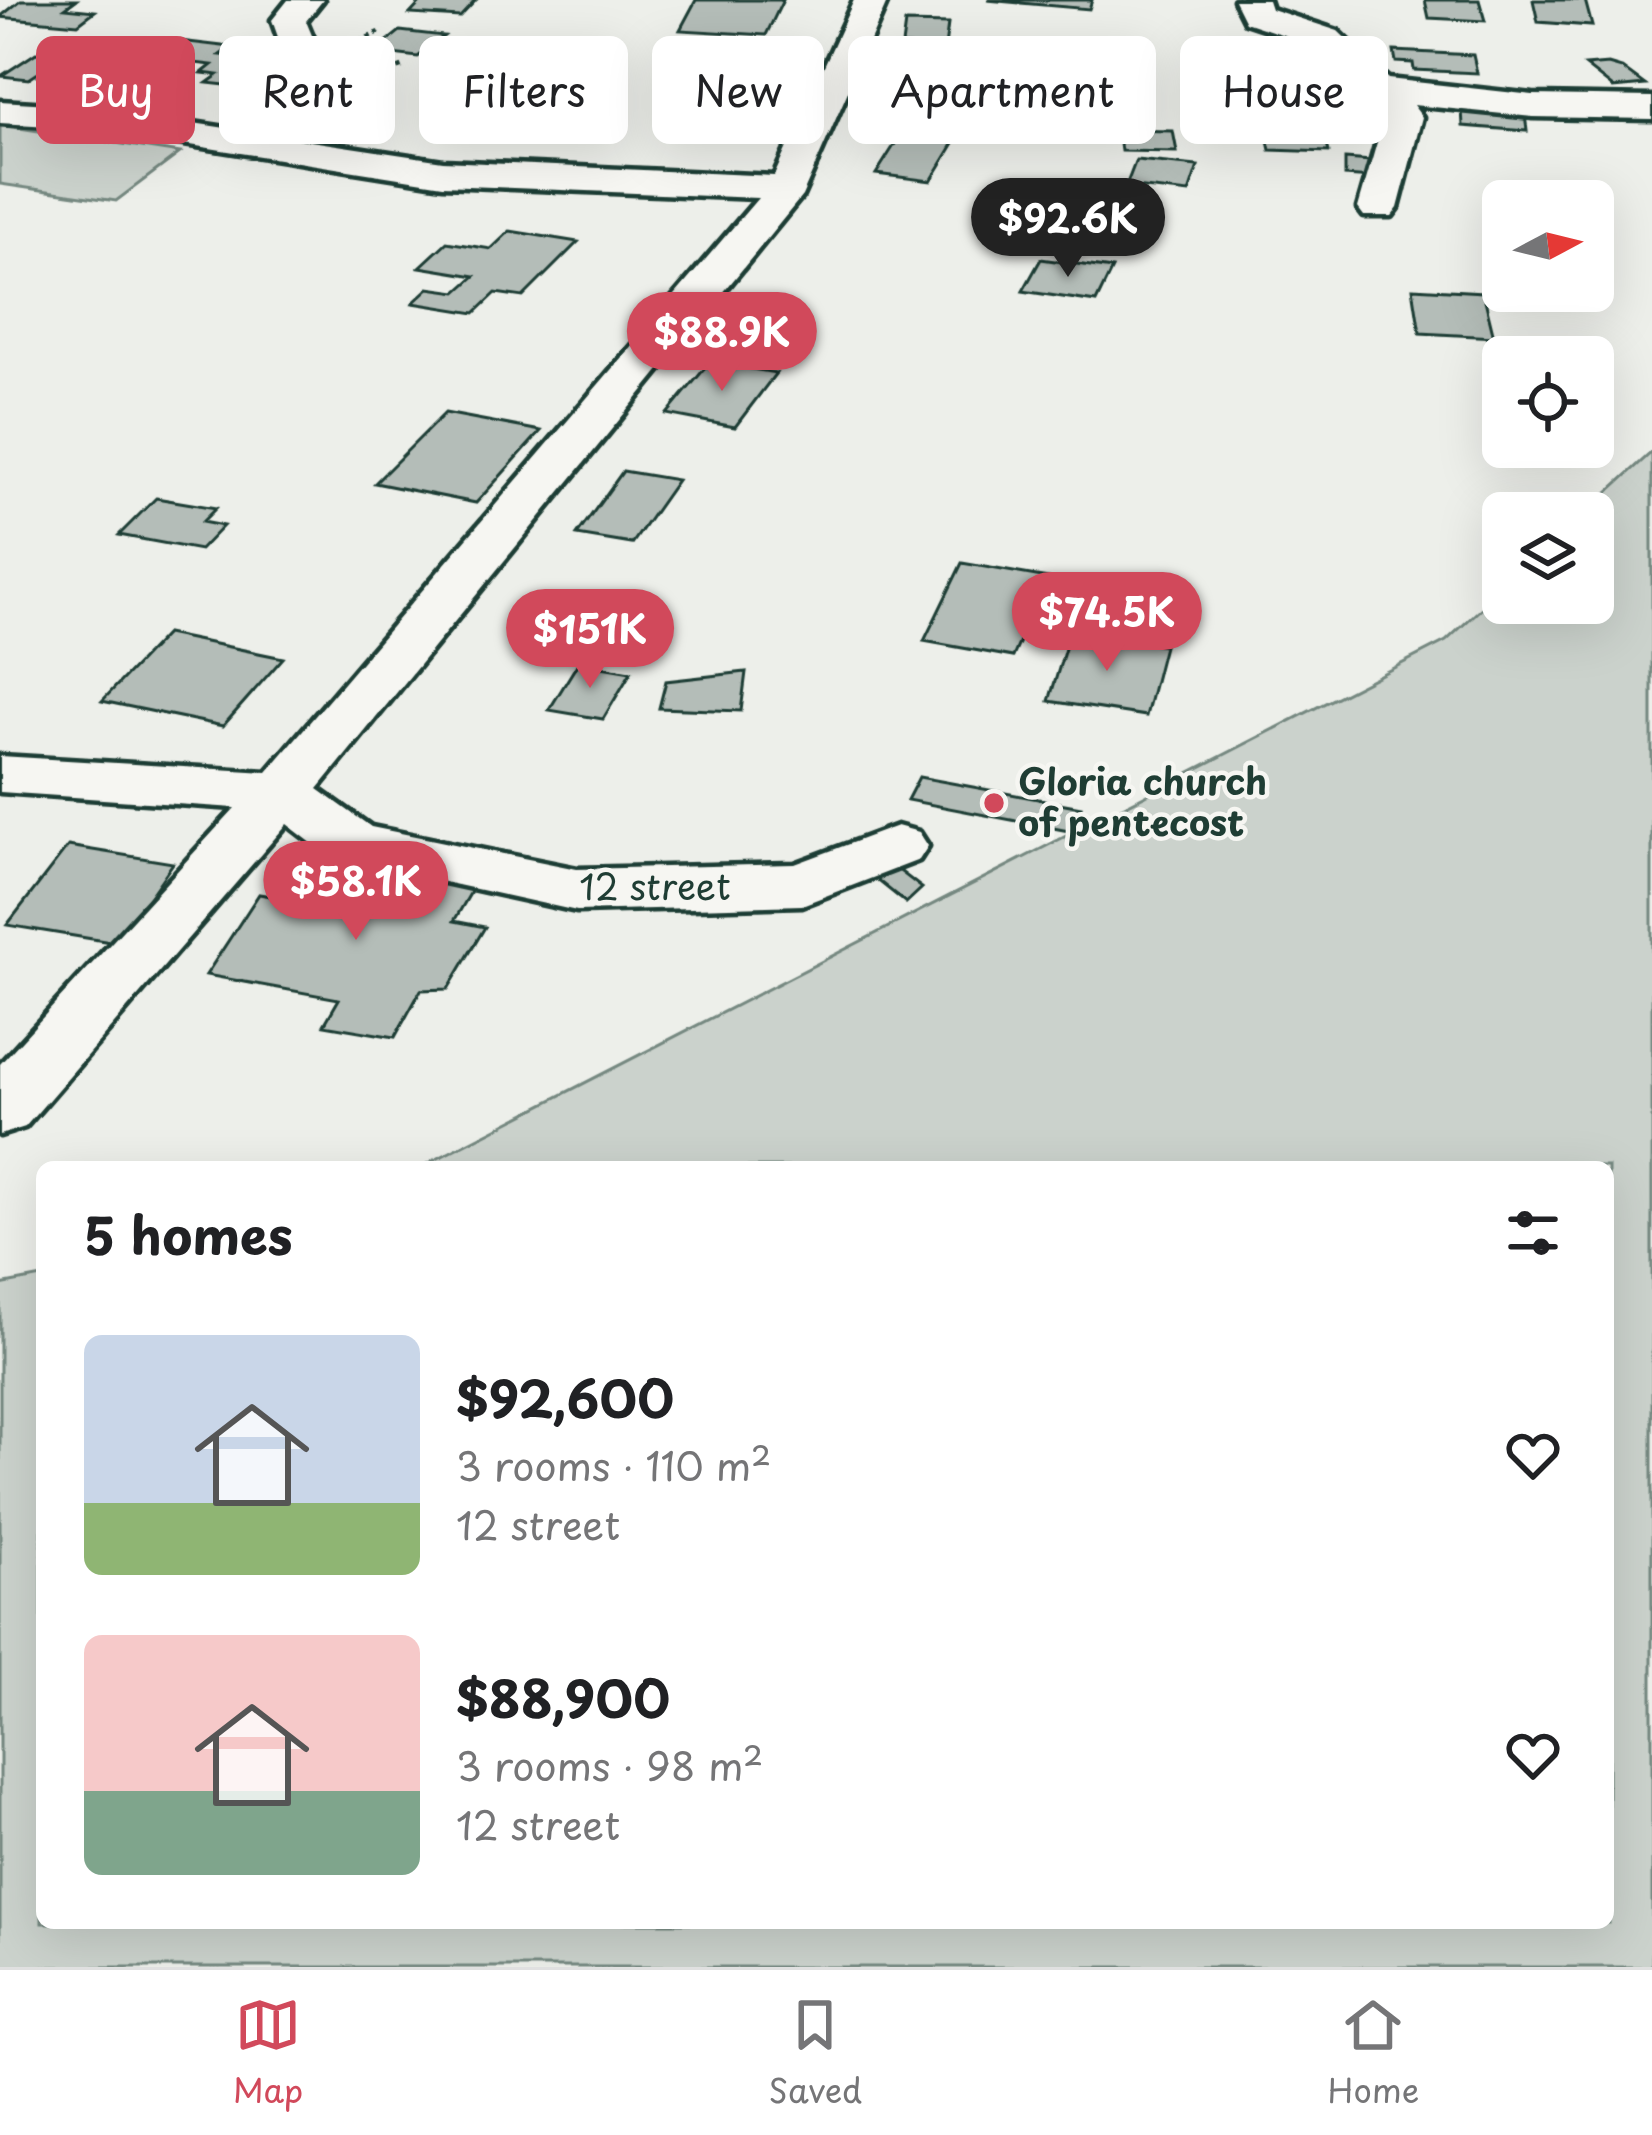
<!DOCTYPE html>
<meta charset="utf-8">
<style>
:root{--surface:#fff;--page:#f6f6f6;--text:#202124;--muted:#757577;--line:#e0e0e0;--accent:#d1495b}
body{margin:0;font-family:"Playpen Sans",sans-serif;background:var(--page);color:var(--text);height:100vh;display:flex;flex-direction:column;font-size:45px;white-space:nowrap}
*{box-sizing:border-box;margin:0}
p{font-size:39px;color:var(--muted)}
.icon{flex:none;width:66px;height:66px;fill:none;stroke:currentColor;stroke-width:2;stroke-linecap:round;stroke-linejoin:round}
.map{position:relative;flex:1;overflow:hidden}
.side{position:absolute;left:36px;top:1161px;width:1578px;height:768px;display:flex;flex-direction:column;background:var(--surface);border-radius:18px;box-shadow:0 12px 48px #0002}
.side>*{flex:none}
.banner{position:absolute;left:36px;top:36px;width:1581px;height:108px;display:flex;gap:24px}
.needle{width:78px;rotate:83deg}
.tools{position:absolute;left:1482px;top:180px;display:grid;gap:24px}
.tools a{display:grid;place-items:center;width:132px;height:132px;border-radius:18px;background:var(--surface);box-shadow:0 12px 48px #0002;font-size:60px}
.price{position:absolute;translate:-50% -102px;padding:0 27px;border-radius:42px;background:var(--accent);color:#fff;font-size:39px;line-height:78px;filter:drop-shadow(0 3px 6px #0008)}
.price::after{content:'';position:absolute;left:50%;top:72px;width:36px;height:27px;margin-left:-18px;background:inherit;clip-path:polygon(0 0,100% 0,50% 100%)}
.price.selected{background:#222;color:#fff}
ul{padding:0;list-style:none}
li{display:flex;align-items:center;gap:36px;height:300px;padding:0 48px}
li span{display:grid;place-items:center;flex:none;width:336px;height:240px;border-radius:18px;color:#555}
li>.icon{margin-inline-start:auto}
span .icon{width:144px;height:144px;fill:#fffc;stroke-width:1}
li b{font-size:51px}
h2{display:flex;justify-content:space-between;align-items:center;height:144px;padding:0 48px;font-size:51px}
.tag{padding:0 42px;border-radius:18px;background:var(--surface);box-shadow:0 12px 48px #0002;font-size:42px;line-height:108px}
.tag.selected{background:var(--accent);color:#fff}
.menu{display:flex;justify-content:space-around;align-items:center;height:168px;border-top:3px solid var(--line);background:var(--surface);font-size:33px;color:var(--muted)}
.menu a{display:grid;justify-items:center;gap:6px}
.menu .selected{color:var(--accent)}
.map>svg:first-child{display:block}
.green{fill:#cbd2cc;stroke:#758880;stroke-width:3}
.building{fill:#b4bdb8;stroke:#1f3d34;stroke-width:3}
.lines{fill:none;stroke-linecap:round;stroke-linejoin:round}
.minor-casing{stroke:#1f3d34;stroke-width:9}
.path{stroke:#1f3d34;stroke-width:4.5;stroke-dasharray:4.5 4.5;stroke-linecap:butt}
.minor{fill:#f6f6f2;fill-rule:evenodd}
.poi-dot{fill:#d1495b;stroke:#f6f6f2;stroke-width:4.5}
.labels{text-anchor:middle;stroke-width:9;stroke-linejoin:round;paint-order:stroke}
.poi-label{font-size:36px;font-weight:bold;fill:#1f3d34;stroke:#f6f6f2;text-anchor:start}
.street-label{font-size:36px;fill:#1f3d34;stroke:#f6f6f2}
</style>
<div class="map">
<svg width="1652" height="1967" viewBox="0 0 1652 1967">
<rect width="100%" height="100%" fill="#edefea"/>
<filter id="ink" filterUnits="userSpaceOnUse"><feTurbulence type="fractalNoise" baseFrequency=".00833" numOctaves="2"/><feDisplacementMap in="SourceGraphic" scale="24" xChannelSelector="R" yChannelSelector="G"/><feConvolveMatrix kernelMatrix="1 2 1 2 8 2 1 2 1" color-interpolation-filters="sRGB"/></filter>
<g filter="url(#ink)">
<!-- green -->
<g class="green">
<path d="M0,125L180,153L116,201L0,184Z"/>
<path d="M1652,452V1967H0V1285L42,1277V1923H1608V1167H421L1446,641L1503,588V603H1593V513H1585Z"/>
</g>
<!-- building -->
<g class="building">
<path d="M21,0H76L65,8L95,11L78,24L0,17Z"/>
<path d="M423,0H476L460,17L410,14Z"/>
<path d="M696,0H783L766,35L680,30Z"/>
<path d="M987,0H1092L1089,9Z"/>
<path d="M1425,0H1479L1485,21L1429,18Z"/>
<path d="M1533,0H1585L1592,26L1538,22Z"/>
<path d="M905,23L948,24L945,47L902,45Z"/>
<path d="M400,31L444,36L418,57L374,52Z"/>
<path d="M180,41L231,47L220,55L284,62L252,88L207,83L218,75L202,73L212,65L169,60L157,68L131,64L109,80L119,81L98,96L41,89L101,49L159,56Z"/>
<path d="M1394,51L1473,55L1477,73L1414,70L1413,63L1396,62Z"/>
<path d="M36,53L64,56L29,79L1,76Z"/>
<path d="M923,64L988,70L980,85L915,79Z"/>
<path d="M1608,64L1622,68L1645,85L1613,88L1585,66Z"/>
<path d="M1462,109L1525,114L1527,131L1463,126Z"/>
<path d="M909,122L948,126L942,136L957,138L931,181L876,174Z"/>
<path d="M1265,128L1323,130L1329,152L1270,150Z"/>
<path d="M1118,130L1173,131L1177,152L1121,151Z"/>
<path d="M1345,159L1371,161L1372,178L1345,176Z"/>
<path d="M1136,160L1198,166L1189,193L1126,186Z"/>
<path d="M1049,184L1110,191L1103,208L1041,201Z"/>
<path d="M510,231L578,242L523,297L496,293L475,313L413,303L429,288L457,292L475,276L420,267L447,242L491,249Z"/>
<path d="M1041,259L1112,269L1096,302L1023,291Z"/>
<path d="M1413,288L1483,292L1494,337L1420,333Z"/>
<path d="M710,362L776,373L735,427L667,414Z"/>
<path d="M445,413L541,431L476,503L375,483Z"/>
<path d="M623,471L677,480L632,544L577,535Z"/>
<path d="M156,498L216,508L202,522L223,526L200,550L119,535Z"/>
<path d="M962,563L1048,578L1013,657L924,641Z"/>
<path d="M1070,632L1164,646L1146,716L1049,701Z"/>
<path d="M166,634L283,658L223,726L102,701Z"/>
<path d="M578,663L631,672L603,719L549,710Z"/>
<path d="M746,672L741,711L659,708L666,681Z"/>
<path d="M919,777L1081,807L1074,832L907,800Z"/>
<path d="M68,846L173,863L117,943L7,925Z"/>
<path d="M347,862L475,885L454,921L485,927L448,989L421,990L395,1037L324,1025L339,999L206,975L259,894L289,899L305,874L335,880Z"/>
<path d="M888,862L922,888L906,903L871,875Z"/>
</g>
<g class="lines">
<defs>
<g id="minor">
<path d="M288,0H323L306,21L321,57L322,102L284,137L443,161L774,176L854,0H888L802,196L318,789L371,827L577,869L795,864L897,826L919,832L928,846L919,860L802,905L577,911L330,857L287,824L25,1127L0,1135V1064L235,808L0,792V756L267,772L758,198L443,185L83,128L0,123V101L83,106L245,131L286,99L285,57L272,20Z"/>
<path d="M1234,0H1268L1271,9L1338,31L1388,79L1533,95L1652,97V119L1533,117L1413,105L1422,117L1398,208L1392,216H1364L1358,208L1384,118L1314,45L1245,22Z"/>
</g>
</defs>
<!-- minor casing -->
<use href="#minor" class="minor-casing"/>
<!-- path -->
<g class="path">
<path d="M351,45L382,31"/>
<path d="M356,84L405,66"/>
</g>
<!-- minor -->
<use href="#minor" class="minor"/>
</g>
</g>
<!-- markers -->
<circle class="poi-dot" cx="994" cy="803" r="12"/>
<g class="labels">
<!-- poi labels -->
<g class="poi-label">
<text x="1018" y="795">Gloria church<tspan x="1018" dy="41">of pentecost</tspan></text>
</g>
<!-- street labels -->
<g class="street-label">
<text x="655" y="900">12 street</text>
</g>
</g>
</svg>
<div class="tools">
<a><svg class="needle" viewBox="-14 -14 28 28"><path d="M0-13l5 13h-10z" fill="#e53935"/><path d="M0 13l5-13h-10z" fill="#757577"/></svg></a>
<a><svg class="icon" aria-label="locate" viewBox="0 0 24 24"><circle cx="12" cy="12" r="6"/><path d="M12 2v4M12 18v4M2 12h4M18 12h4"/></svg></a>
<a><svg class="icon" aria-label="layers" viewBox="0 0 24 24"><path d="M12 4l9 5-9 5-9-5zM3 14l9 5 9-5"/></svg></a>
</div>
<b class="price selected" style="left:1068px;top:280px">$92.6K</b>
<b class="price" style="left:722px;top:394px">$88.9K</b>
<b class="price" style="left:1107px;top:674px">$74.5K</b>
<b class="price" style="left:590px;top:691px">$151K</b>
<b class="price" style="left:356px;top:943px">$58.1K</b>
<div class="banner">
<a class="tag selected">Buy</a>
<a class="tag">Rent</a>
<a class="tag">Filters</a>
<a class="tag">New</a>
<a class="tag">Apartment</a>
<a class="tag">House</a>
</div>
<section class="side">
<h2>5 homes<svg class="icon" aria-label="filters" viewBox="0 0 24 24"><path d="M4 7h16M4 17h16"/><circle cx="9" cy="7" r="2"/><circle cx="15" cy="17" r="2"/></svg></h2>
<ul>
<li><span style="background:linear-gradient(#c9d6e8 70%,#8fb573 0)"><svg class="icon" aria-label="home" viewBox="0 0 24 24"><path d="M3 11l9-7 9 7M6 9v11h12V9"/></svg></span><div><b>$92,600</b><p>3 rooms · 110 m²</p><p>12 street</p></div><svg class="icon" aria-label="heart" viewBox="0 0 24 24"><path d="M12 20l-8-8c-3-5 5-10 8-4 3-6 11-1 8 4z"/></svg></li>
<li><span style="background:linear-gradient(#f6c9c9 65%,#7fa58c 0)"><svg class="icon" aria-label="home" viewBox="0 0 24 24"><path d="M3 11l9-7 9 7M6 9v11h12V9"/></svg></span><div><b>$88,900</b><p>3 rooms · 98 m²</p><p>12 street</p></div><svg class="icon" aria-label="heart" viewBox="0 0 24 24"><path d="M12 20l-8-8c-3-5 5-10 8-4 3-6 11-1 8 4z"/></svg></li>
</ul>
</section>
</div>
<nav class="menu">
<a class="selected"><svg class="icon" aria-label="map" viewBox="0 0 24 24"><path d="M3 6l6-2 6 2 6-2v14l-6 2-6-2-6 2zM9 4v14M15 6v14"/></svg>Map</a>
<a><svg class="icon" aria-label="saved" viewBox="0 0 24 24"><path d="M7 4h10v16l-5-4-5 4z"/></svg>Saved</a>
<a><svg class="icon" aria-label="home" viewBox="0 0 24 24"><path d="M3 11l9-7 9 7M6 9v11h12V9"/></svg>Home</a>
</nav>
